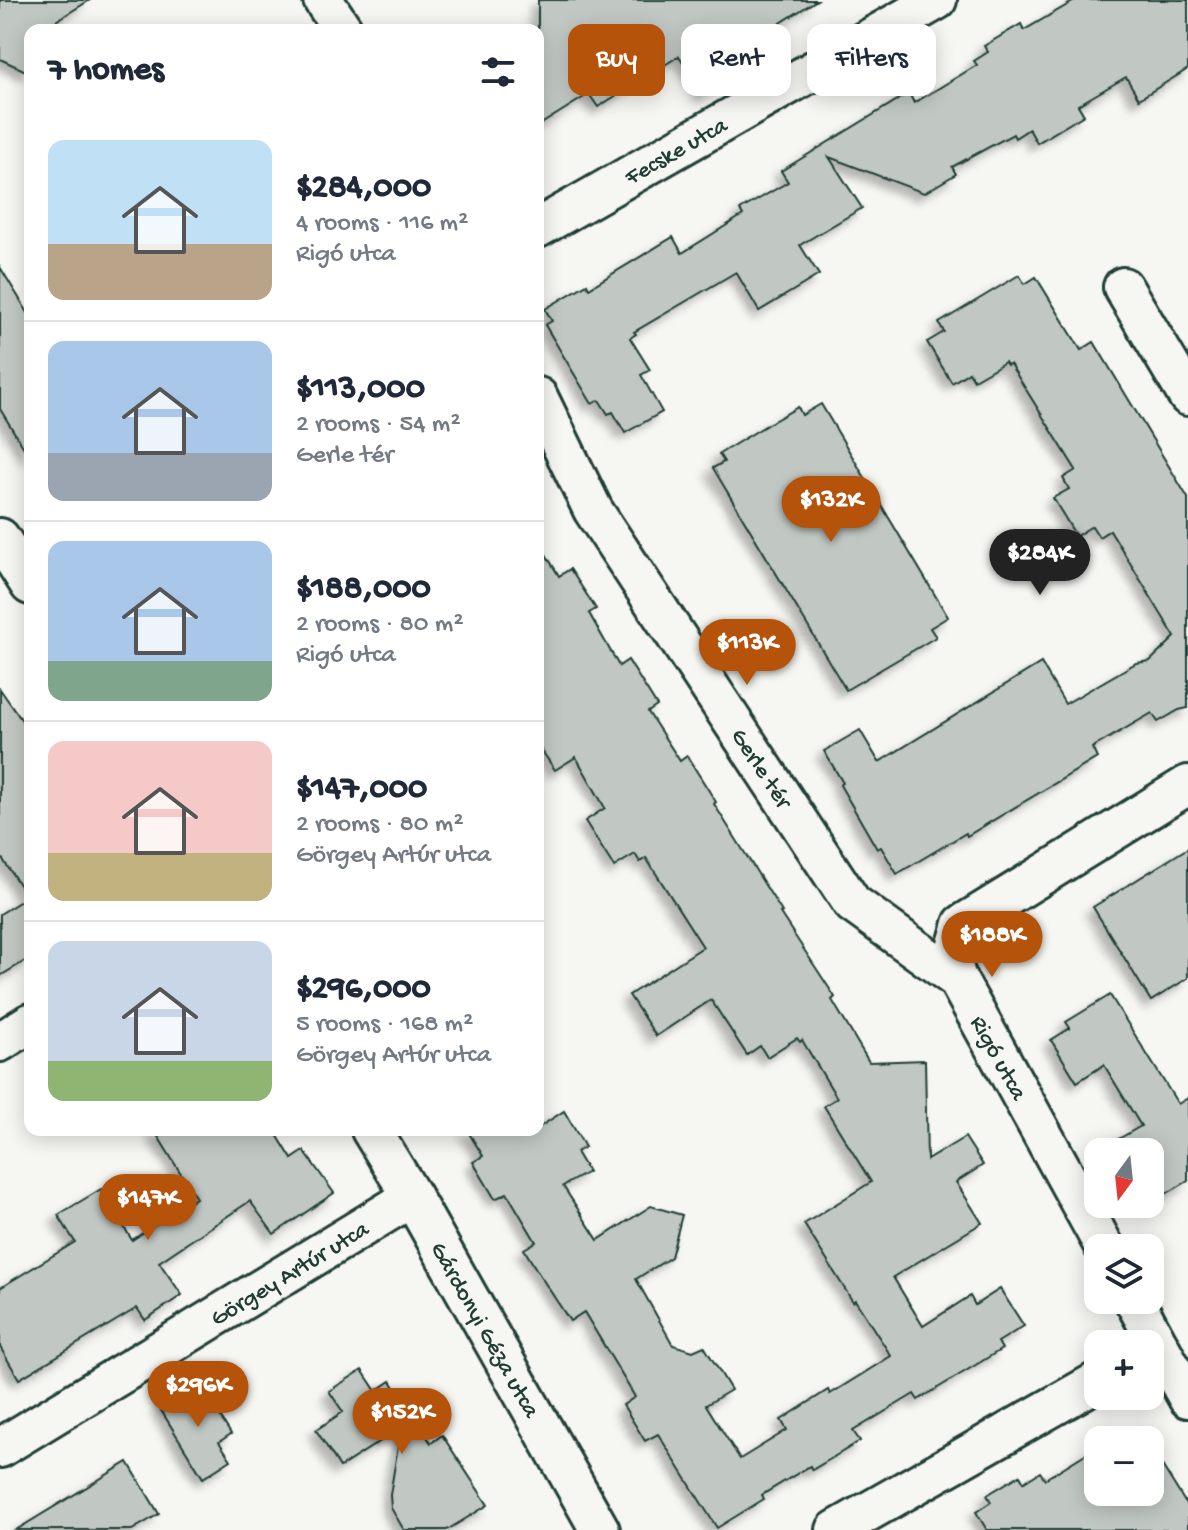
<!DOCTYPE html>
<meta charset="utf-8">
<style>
:root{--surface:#fff;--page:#f6f6f7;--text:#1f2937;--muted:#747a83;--line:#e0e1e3;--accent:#b45309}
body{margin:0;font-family:"Gochi Hand",sans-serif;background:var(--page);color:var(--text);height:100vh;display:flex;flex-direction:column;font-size:30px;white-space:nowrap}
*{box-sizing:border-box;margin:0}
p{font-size:26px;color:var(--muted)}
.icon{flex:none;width:44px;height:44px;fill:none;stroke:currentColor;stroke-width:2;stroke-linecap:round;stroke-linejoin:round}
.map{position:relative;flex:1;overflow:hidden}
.sheet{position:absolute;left:24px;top:24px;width:520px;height:1112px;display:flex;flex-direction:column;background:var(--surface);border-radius:16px;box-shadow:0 4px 20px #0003}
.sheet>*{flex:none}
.top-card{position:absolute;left:568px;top:24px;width:500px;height:72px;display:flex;gap:16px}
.needle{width:52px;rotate:195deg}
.tools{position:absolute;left:1084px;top:1138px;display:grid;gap:16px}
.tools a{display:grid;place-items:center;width:80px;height:80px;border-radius:16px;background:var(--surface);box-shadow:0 4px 20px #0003;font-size:40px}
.price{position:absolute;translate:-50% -68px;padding:0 18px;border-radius:28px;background:var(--accent);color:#fff;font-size:26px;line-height:52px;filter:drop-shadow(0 2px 4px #0008)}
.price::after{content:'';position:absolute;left:50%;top:48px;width:24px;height:18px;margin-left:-12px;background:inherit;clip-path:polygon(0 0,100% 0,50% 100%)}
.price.on{background:#222;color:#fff}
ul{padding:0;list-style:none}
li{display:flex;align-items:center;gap:24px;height:200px;padding:0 24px}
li+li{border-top:2px solid var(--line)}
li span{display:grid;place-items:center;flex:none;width:224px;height:160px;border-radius:16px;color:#555}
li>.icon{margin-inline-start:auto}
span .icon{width:96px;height:96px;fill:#fffc;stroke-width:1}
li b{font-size:34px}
h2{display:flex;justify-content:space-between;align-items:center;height:96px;padding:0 24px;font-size:34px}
.chip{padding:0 28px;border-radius:16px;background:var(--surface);box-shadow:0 4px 20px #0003;font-size:28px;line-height:72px}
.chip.on{background:var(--accent);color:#fff}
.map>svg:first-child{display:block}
.building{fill:#c1c8c3;stroke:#1f3d34;stroke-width:2;filter:url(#shadow)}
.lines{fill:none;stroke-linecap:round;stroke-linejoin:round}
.street-casing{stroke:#1f3d34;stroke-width:44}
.street{stroke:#f6f6f2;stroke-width:38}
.labels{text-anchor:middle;stroke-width:7;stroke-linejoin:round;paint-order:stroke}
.street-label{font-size:24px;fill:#1f3d34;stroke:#f6f6f2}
</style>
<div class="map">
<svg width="1188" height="1530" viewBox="0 0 1188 1530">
<defs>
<filter id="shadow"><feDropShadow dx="-7" dy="7" stdDeviation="4" flood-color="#0004"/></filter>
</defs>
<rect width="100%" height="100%" fill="#f6f6f2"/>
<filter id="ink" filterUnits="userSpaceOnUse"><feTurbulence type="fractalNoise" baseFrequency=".0125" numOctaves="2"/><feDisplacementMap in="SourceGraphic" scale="16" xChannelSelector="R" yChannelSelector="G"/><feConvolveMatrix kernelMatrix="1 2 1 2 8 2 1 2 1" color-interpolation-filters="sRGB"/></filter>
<g filter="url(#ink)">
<!-- building -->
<g class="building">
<path d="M0,0H90L41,30H30V73L0,59Z"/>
<path d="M538,0H817L719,62L729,77L704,94L679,56L598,107L589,94L538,126Z"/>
<path d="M1076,0H1188V69L1139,99L1126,77L1078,105L1084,115L1037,143L1029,129L1015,138L1013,134L952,167L956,174L924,193L829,157L862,208L800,245L819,275L759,311L736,272L634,332L636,334L630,338L650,370L641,375L662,412L625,433L613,412L608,414L599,400L592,404L545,325L552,321L545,309L587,284L589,288L673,237L682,253L743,215L740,210L788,182L781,171L909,93L914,103L977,65L974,61L988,52L984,46L1021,24L1024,30Z"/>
<path d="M0,267L30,316V458L0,409Z"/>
<path d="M1019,275L1025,284L1036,277L1081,350L1094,342L1188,498V708L1179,710L1158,722L1152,713L1092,748L1097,758L967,836L966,833L897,874L881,847L877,849L840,785L843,783L824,751L860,730L879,762L1041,663L1065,704L1136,663L1150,661L1175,637L1110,530L1099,537L1092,526L1076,536L1053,498L1069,489L1063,478L1076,470L1010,364L1007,365L1005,362L974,380L969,372L952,383L927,342L944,332L939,323Z"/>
<path d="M821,404L948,617L930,628L936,637L846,690L713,468L724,462L719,454L765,426L798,407L802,415Z"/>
<path d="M538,541L559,576L570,569L596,609L589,613L619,666L628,660L657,706L648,712L680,761L687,756L716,802L714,804L782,912L780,913L835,997L832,1000L869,1062L925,1060L927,1160L965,1137L983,1165L956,1182L982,1223L893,1277L923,1326L970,1296L975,1305L1000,1289L1024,1326L998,1342L1002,1349L918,1400L914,1394L853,1431L860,1441L812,1470L810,1466L762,1495L764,1499L717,1528L658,1434L645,1441L623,1405L635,1397L584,1312L570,1321L539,1274L524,1249L536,1242L507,1193L495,1199L473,1162L483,1156L467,1130H538V1128L564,1111L585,1147L576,1152L588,1172L563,1186L598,1240L651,1206L682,1215L671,1257L636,1279L673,1345L693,1351L704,1346L731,1390L706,1405L740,1459L787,1430L781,1420L828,1390L830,1394L891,1356L855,1300L853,1302L804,1224L871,1182L824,1106L837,1098L802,1040L800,1042L797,1038L767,1057L760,1046L747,1055L711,1000L656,1036L629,995L703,947L646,858L640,862L635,854L614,867L585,821L605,808L576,757L555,770L538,745Z"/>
<path d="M0,689L30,732V958L0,976V914L27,897L0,855Z"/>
<path d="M1188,848V978L1151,1001L1093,907Z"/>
<path d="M1110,995L1178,1104L1188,1098V1181L1150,1203V1152H1096L1141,1126L1104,1065L1077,1082L1051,1040L1070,1028L1066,1022Z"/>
<path d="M154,1130H274L292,1159L304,1151L334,1193L274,1234L250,1201L159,1262L182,1295L145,1320L137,1308L19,1379L0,1347V1288L75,1242L58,1215L101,1189L132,1240L196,1198Z"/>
<path d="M362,1370L376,1391L391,1381L431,1443L442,1435L488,1505L447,1530H404L391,1508L390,1495L401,1428L340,1467L316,1430L343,1412L329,1391Z"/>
<path d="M199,1383L231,1434L219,1442L231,1460L203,1478L159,1407Z"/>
<path d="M1098,1446V1492H1150V1446L1188,1507V1530H987L976,1512L991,1502L987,1495L1020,1475L1024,1482L1040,1472L1045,1479Z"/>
<path d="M128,1462L159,1514L132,1530H16Z"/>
</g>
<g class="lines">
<defs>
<g id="street">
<path d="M323,0L343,30"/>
<path id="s1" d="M538,228L937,0"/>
<path d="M1123,287L1188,396"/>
<path id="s2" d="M538,397L593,510L852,903L957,979"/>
<path d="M0,538L30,585"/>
<path d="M0,1042L30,1023"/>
<path id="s3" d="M371,1130L412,1197L600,1530"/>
<path d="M1105,1248L957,979L952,962L963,924L1188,785"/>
<path d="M1134,1300L1159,1346L1150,1352"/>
<path d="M1159,1346L1188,1398"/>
<path id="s4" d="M0,1448L412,1197"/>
<path d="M836,1530L1098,1381"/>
</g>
</defs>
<!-- street casing -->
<use href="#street" class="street-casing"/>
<!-- street -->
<use href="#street" class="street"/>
</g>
</g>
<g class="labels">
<!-- street labels -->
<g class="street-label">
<text dy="8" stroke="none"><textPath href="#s1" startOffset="158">Fecske utca</textPath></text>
<text dy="8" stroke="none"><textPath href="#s2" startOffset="434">Gerle tér</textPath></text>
<text transform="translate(1000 1057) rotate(61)" y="8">Rigó utca</text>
<text dy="8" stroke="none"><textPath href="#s4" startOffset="338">Görgey Artúr utca</textPath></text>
<text dy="8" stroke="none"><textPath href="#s3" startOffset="230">Gárdonyi Géza utca</textPath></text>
</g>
</g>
</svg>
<div class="tools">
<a><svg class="needle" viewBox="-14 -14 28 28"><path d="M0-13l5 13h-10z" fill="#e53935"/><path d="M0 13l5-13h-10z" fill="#747a83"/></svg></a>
<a><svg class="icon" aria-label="layers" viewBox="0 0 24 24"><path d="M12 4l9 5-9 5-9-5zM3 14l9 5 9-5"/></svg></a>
<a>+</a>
<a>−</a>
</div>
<b class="price" style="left:831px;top:544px">$132K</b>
<b class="price on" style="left:1040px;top:597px">$284K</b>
<b class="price" style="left:747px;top:687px">$113K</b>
<b class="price" style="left:992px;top:979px">$188K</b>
<b class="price" style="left:148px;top:1242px">$147K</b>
<b class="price" style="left:198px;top:1429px">$296K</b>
<b class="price" style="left:402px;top:1456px">$152K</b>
<div class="top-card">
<a class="chip on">Buy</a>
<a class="chip">Rent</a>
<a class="chip">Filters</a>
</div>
<section class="sheet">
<h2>7 homes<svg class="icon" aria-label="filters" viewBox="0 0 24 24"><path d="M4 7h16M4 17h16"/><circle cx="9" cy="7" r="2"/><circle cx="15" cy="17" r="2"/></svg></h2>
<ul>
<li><span style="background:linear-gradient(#bfe0f5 65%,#b9a48a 0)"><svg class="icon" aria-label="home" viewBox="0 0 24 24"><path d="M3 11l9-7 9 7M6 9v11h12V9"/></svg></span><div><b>$284,000</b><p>4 rooms · 116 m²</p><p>Rigó utca</p></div></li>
<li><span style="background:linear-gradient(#a9c7e8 70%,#9aa5b1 0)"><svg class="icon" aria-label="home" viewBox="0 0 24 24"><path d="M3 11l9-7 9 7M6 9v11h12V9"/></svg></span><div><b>$113,000</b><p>2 rooms · 54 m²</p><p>Gerle tér</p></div></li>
<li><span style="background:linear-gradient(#a9c7e8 75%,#7fa58c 0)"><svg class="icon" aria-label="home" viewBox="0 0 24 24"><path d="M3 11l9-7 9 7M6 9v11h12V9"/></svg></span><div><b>$188,000</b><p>2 rooms · 80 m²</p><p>Rigó utca</p></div></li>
<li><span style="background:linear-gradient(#f6c9c9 70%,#c2b280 0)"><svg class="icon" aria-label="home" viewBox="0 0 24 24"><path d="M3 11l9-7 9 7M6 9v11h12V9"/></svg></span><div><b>$147,000</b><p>2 rooms · 80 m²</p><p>Görgey Artúr utca</p></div></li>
<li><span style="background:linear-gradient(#c9d6e8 75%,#8fb573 0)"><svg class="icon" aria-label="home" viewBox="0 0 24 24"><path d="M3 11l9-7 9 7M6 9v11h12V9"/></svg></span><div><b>$296,000</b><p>5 rooms · 168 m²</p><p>Görgey Artúr utca</p></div></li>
</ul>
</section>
</div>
